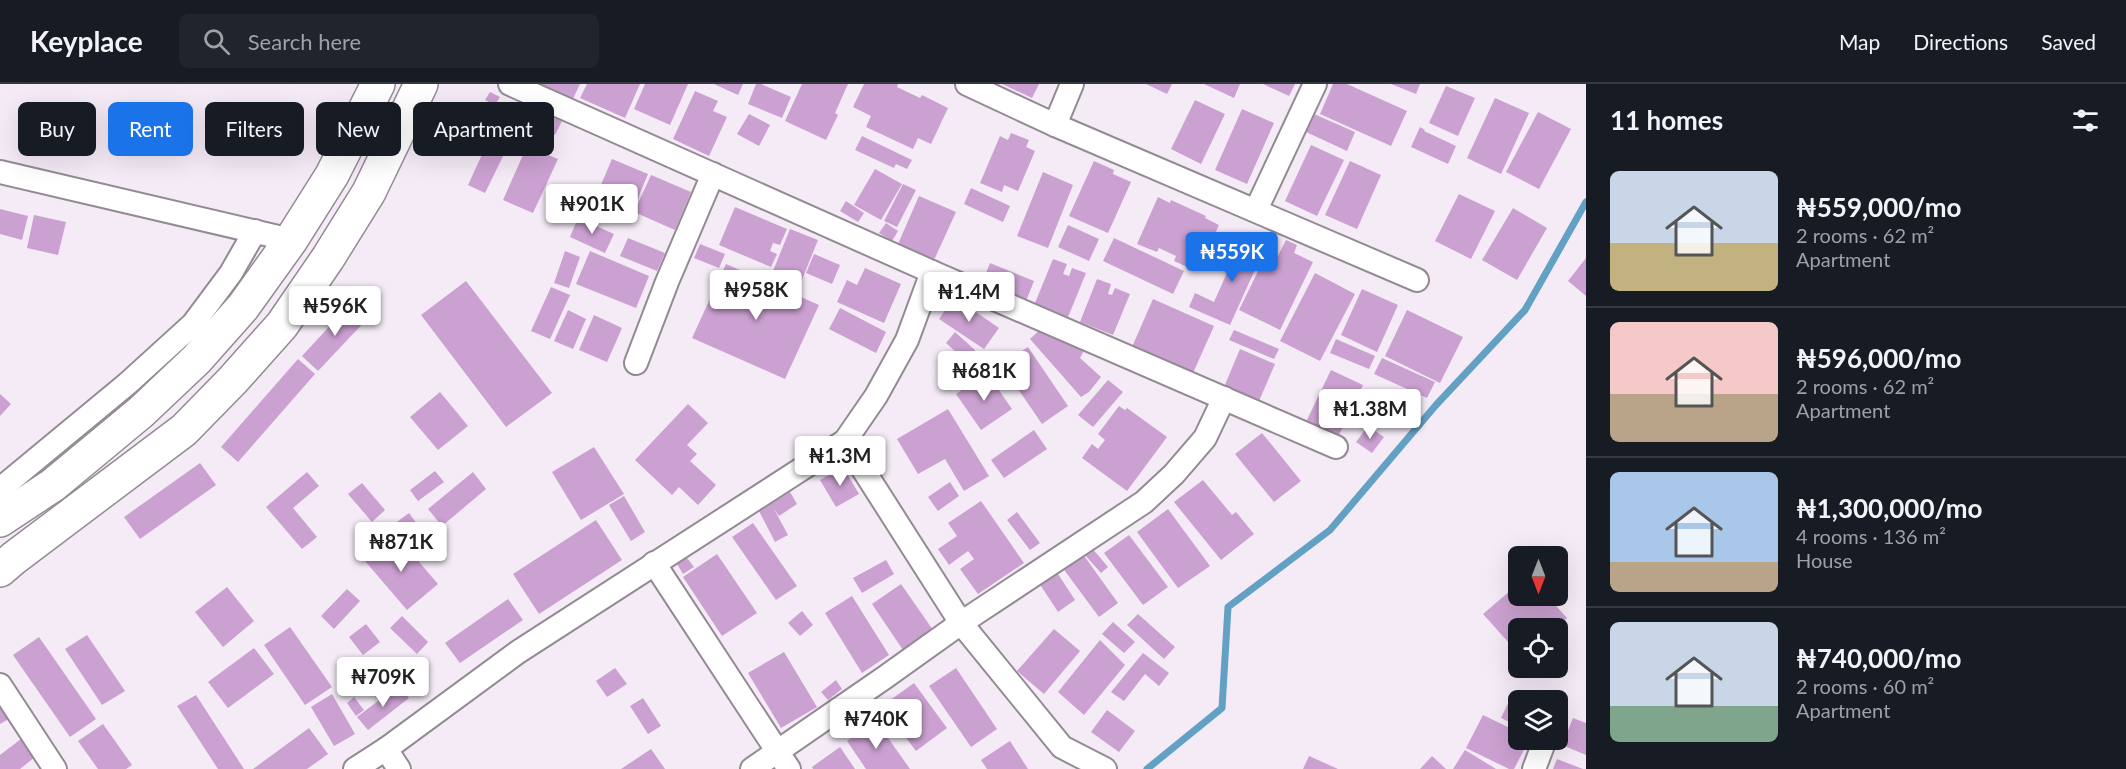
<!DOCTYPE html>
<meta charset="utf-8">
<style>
:root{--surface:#171b24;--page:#20242c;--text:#f1f3f6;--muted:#9ea1a6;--line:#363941;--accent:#1a73e8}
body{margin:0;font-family:Lato,sans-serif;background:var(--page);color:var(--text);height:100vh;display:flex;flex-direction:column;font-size:22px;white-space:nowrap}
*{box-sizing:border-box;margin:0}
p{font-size:20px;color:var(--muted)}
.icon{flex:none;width:33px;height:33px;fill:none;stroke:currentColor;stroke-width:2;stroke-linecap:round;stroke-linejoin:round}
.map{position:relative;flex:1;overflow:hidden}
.sheet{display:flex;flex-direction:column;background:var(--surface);width:540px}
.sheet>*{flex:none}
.hud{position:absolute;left:18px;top:18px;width:570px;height:54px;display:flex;gap:12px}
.needle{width:39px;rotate:180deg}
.controls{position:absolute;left:1508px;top:462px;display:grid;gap:12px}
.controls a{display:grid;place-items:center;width:60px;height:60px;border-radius:9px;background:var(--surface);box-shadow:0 6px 24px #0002;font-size:30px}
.price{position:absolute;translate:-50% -51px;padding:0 14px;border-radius:6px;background:#fff;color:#222;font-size:20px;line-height:39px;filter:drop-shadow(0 2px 3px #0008)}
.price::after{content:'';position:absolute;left:50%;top:36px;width:18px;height:14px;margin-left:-9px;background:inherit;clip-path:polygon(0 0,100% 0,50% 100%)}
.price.active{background:var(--accent);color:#fff}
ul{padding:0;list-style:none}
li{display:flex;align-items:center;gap:18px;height:150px;padding:0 24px}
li+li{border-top:2px solid var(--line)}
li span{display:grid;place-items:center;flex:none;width:168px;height:120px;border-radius:9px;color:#555}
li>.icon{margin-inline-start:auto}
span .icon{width:72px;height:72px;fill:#fffc;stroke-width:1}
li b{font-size:26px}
h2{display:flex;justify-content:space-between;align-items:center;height:72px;padding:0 24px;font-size:26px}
.tag{padding:0 21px;border-radius:9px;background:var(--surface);box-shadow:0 6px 24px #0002;font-size:21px;line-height:54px}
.tag.active{background:var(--accent);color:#fff}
header{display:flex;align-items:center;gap:36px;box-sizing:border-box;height:84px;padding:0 30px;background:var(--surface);border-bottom:2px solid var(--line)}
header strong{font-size:28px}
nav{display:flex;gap:33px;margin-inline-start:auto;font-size:21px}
.search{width:420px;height:54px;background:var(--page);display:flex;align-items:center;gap:15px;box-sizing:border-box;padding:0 21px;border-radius:9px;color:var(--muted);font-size:22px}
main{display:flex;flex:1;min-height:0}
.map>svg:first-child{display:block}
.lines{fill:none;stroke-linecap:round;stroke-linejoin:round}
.stream{stroke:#62a1c3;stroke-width:7}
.building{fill:#cba1d1}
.minor-casing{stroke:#938a94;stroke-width:26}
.highway-casing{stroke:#938a94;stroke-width:36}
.minor{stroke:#fff;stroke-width:22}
.highway{stroke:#fff;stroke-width:33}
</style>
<header>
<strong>Keyplace</strong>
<div class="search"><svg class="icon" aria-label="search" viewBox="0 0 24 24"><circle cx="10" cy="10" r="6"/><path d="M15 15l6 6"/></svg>Search here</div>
<nav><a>Map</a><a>Directions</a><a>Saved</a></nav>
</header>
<main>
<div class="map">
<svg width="1586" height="685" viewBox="0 0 1586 685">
<rect width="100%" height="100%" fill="#f5ebf7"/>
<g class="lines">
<!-- stream -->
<path class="stream" d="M1147,685L1222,624L1228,523L1330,446L1436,321L1525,226L1586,118"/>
</g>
<!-- building -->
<g class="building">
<path d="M526,0H580L570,21Z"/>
<path d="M587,0H640L625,34L580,14Z"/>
<path d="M645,0H688L670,41L634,25Z"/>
<path d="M714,0H743L738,11Z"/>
<path d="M756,0H761L791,13L782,34L748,20Z"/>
<path d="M802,0H848L835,29L838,31L826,56L785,37Z"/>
<path d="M864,0H898L897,3L920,14L922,11L948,24L931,60L918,54L913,65L866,43L871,32L853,23Z"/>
<path d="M1002,0H1039L1032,14Z"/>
<path d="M1146,0H1172L1167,10Z"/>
<path d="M1204,0H1240L1234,14Z"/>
<path d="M1263,0H1295L1289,12Z"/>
<path d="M1333,0H1347L1407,27L1391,62L1320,30Z"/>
<path d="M1391,0H1420L1416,10Z"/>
<path d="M1446,2L1475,14L1458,52L1429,39Z"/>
<path d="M695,7L718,17L713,27L727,33L709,72L673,55Z"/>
<path d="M490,8L500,13L495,21L485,16Z"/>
<path d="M1495,14L1529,29L1501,90L1467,74Z"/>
<path d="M1195,16L1225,30L1201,80L1171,65Z"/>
<path d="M1242,25L1274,39L1247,100L1215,86Z"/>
<path d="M1538,28L1571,45L1539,105L1506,88Z"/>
<path d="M549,30L562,37L555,51L541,44Z"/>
<path d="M749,30L770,41L759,62L737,50Z"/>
<path d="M1314,30L1355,48L1347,67L1306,48Z"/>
<path d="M1420,43L1425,46L1424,47L1456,62L1448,80L1411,63Z"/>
<path d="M492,49L510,58L485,109L468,101Z"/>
<path d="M1011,49L1029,56L1026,63L1035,67L1018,107L1004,101L1002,108L980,99L1000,52L1008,56Z"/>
<path d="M862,52L912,76L907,85L896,80L894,84L855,66Z"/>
<path d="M1311,61L1344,76L1317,132L1285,117Z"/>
<path d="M527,62L558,75L533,129L503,116Z"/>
<path d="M612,75L648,90L630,133L594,117Z"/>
<path d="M1094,77L1114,86L1113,90L1131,98L1108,149L1069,132Z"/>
<path d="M1350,77L1381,91L1357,145L1325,131Z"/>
<path d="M875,85L902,100L881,136L854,121Z"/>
<path d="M1043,88L1073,101L1048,164L1017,152Z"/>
<path d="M651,91L691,108L675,146L634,128Z"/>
<path d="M903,100L916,106L897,143L884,137Z"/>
<path d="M971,104L1010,122L1003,138L964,120Z"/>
<path d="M1459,110L1495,127L1471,175L1435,157Z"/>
<path d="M919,112L956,128L934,176L898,160Z"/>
<path d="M1158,113L1170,119L1171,116L1206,132L1205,134L1219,141L1204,174L1200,172L1194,186L1174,177L1176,172L1159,164L1157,168L1137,160Z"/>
<path d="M846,117L864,129L858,138L840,127Z"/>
<path d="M735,123L787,145L780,161L773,159L770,167L777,170L771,183L719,161Z"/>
<path d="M1513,124L1547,144L1517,196L1482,176Z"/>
<path d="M0,125L28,132L22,156L0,150Z"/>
<path d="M34,131L66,138L58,171L27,164Z"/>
<path d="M578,134L614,150L605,169L570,153Z"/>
<path d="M886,139L898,147L892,157L879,149Z"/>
<path d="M1068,141L1099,155L1089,177L1058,163Z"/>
<path d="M790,145L818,156L801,198L773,187Z"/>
<path d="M1244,151L1266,161L1230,241L1189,223L1195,209L1214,218Z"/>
<path d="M628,154L665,169L657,187L620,172Z"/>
<path d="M1114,154L1184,187L1173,210L1103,177Z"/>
<path d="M1286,156L1297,161L1294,169L1313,178L1280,246L1239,226L1264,175L1274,180Z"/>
<path d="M700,160L725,170L719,184L694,174Z"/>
<path d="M565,167L580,173L569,204L554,199Z"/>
<path d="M590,167L649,192L636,224L576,200Z"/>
<path d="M814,170L840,181L832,200L806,189Z"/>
<path d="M1586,174V212L1568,197Z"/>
<path d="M1053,175L1067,180L1063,190L1069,192L1072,184L1086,189L1068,233L1035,219Z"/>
<path d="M990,179L1034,197L1026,217L982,199Z"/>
<path d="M726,180L819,221L785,295L692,254Z"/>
<path d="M865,184L901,200L884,239L837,218L847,196L857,201Z"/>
<path d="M1315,189L1355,210L1320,277L1280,257Z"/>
<path d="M1097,195L1111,200L1108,210L1112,211L1115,204L1130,210L1113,251L1080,238Z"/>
<path d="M466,197L552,309L506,343L421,231Z"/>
<path d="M551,203L570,211L550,255L531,247Z"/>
<path d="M1362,205L1398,221L1377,268L1341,251Z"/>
<path d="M954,213L999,244L984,265L939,235Z"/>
<path d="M1153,215L1214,242L1193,289L1132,263Z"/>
<path d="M351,219L368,234L318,287L302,272Z"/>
<path d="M840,224L886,248L876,269L829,245Z"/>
<path d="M568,226L586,235L573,265L554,257Z"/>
<path d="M1407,226L1463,253L1440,299L1385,272Z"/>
<path d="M594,231L622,244L607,278L579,266Z"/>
<path d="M1044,242L1086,263L1080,274L1101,293L1089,308L1081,313L1030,255Z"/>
<path d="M1234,246L1279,265L1274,275L1229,256Z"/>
<path d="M955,248L975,266L966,277L946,259Z"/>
<path d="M1336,255L1375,272L1369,285L1330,269Z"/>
<path d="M1028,263L1068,322L1042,340L1001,280Z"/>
<path d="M1240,265L1275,280L1259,317L1224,303Z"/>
<path d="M1382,274L1435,298L1427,314L1374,290Z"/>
<path d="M298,275L315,290L238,378L221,363Z"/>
<path d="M1331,286L1363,301L1337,355L1305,340Z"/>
<path d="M987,289L1012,325L981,346L956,310Z"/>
<path d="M1108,296L1123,308L1093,343L1078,331Z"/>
<path d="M440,308L468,342L438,366L410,333Z"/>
<path d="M0,310L11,320L0,332Z"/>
<path d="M688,320L708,339L687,361L697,370L690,377L716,401L698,421L679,403L672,411L635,376Z"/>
<path d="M1119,322L1125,326L1127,324L1167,353L1127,407L1082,374L1092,360L1098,365L1105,356L1098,350Z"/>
<path d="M948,325L989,392L964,407L945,375L918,390L897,355Z"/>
<path d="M1368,342L1384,353L1372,369L1356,358Z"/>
<path d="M1034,346L1047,365L1004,394L991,376Z"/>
<path d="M1262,349L1301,397L1274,418L1235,370Z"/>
<path d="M594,363L624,410L581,436L552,388Z"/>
<path d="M200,379L216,401L140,455L124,433Z"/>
<path d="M843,383L859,410L836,423L820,396Z"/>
<path d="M435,387L444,398L418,417L410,406Z"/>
<path d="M307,388L319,402L293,424L317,453L302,465L266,423Z"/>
<path d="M473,388L486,405L442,442L428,425Z"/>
<path d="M1203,396L1232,431L1236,428L1254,450L1221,476L1174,418Z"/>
<path d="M950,398L959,412L938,427L928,413Z"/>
<path d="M362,399L385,426L372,438L348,410Z"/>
<path d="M790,408L797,420L779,432L774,425L788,451L775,458L759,427Z"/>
<path d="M624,412L645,448L631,457L609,421Z"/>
<path d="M981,417L1024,479L978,510L960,485L974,475L968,467L949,481L938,465L957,452L948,439Z"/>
<path d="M1168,425L1210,482L1178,504L1137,448Z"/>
<path d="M1017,428L1040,459L1030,466L1007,436Z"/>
<path d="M409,429L417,440L404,449L397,438Z"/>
<path d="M596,436L622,476L539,530L513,490Z"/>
<path d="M753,439L797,502L776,516L732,453Z"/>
<path d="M396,451L438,500L407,526L365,477Z"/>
<path d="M1129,451L1168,503L1143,521L1104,469Z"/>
<path d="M1092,464L1108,483L1101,489L1084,470Z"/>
<path d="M1082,469L1118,519L1099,533L1062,483Z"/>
<path d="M717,470L757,529L722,552L683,493Z"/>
<path d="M687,474L694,483L683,490L677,480Z"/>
<path d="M886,476L894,490L862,509L853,494Z"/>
<path d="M1056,487L1075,516L1058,528L1039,499Z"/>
<path d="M901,500L933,546L903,566L872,520Z"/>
<path d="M1518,500V512H1547L1567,534L1556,544H1518V569L1483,530Z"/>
<path d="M227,503L254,537L223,563L195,528Z"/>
<path d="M347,505L360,517L334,545L321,532Z"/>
<path d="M852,512L889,571L862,589L825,529Z"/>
<path d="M508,515L523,536L460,579L445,559Z"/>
<path d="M802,527L813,541L800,552L788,539Z"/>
<path d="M1138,530L1175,563L1164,575L1127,541Z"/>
<path d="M402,532L428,558L417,570L390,544Z"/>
<path d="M1113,538L1135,558L1124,569L1102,550Z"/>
<path d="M366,540L380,558L363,571L349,553Z"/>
<path d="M290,543L332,603L305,621L264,561Z"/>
<path d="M1054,545L1080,567L1044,610L1017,587Z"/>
<path d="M87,551L125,607L102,621L65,565Z"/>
<path d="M39,553L96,635L70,653L13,571Z"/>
<path d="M1100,556L1125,581L1084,631L1058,608Z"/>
<path d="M254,564L274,590L228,624L208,598Z"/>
<path d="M784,568L817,623L781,644L748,589Z"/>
<path d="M1143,569L1169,589L1159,602L1145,590L1124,617L1111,608Z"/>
<path d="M615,584L627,600L607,613L596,597Z"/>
<path d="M956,584L997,645L971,663L929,602Z"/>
<path d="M836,596L842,605L828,616L821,608Z"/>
<path d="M914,599L947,644L916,667L882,622Z"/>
<path d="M399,601L409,614L368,646L357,633Z"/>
<path d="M0,607L14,632L0,640Z"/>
<path d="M1513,609L1530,616H1518V642L1501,634Z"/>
<path d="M332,610L355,650L334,662L311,623Z"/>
<path d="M196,611L244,685H218L177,622Z"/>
<path d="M354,613L364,626L356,632L347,619Z"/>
<path d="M643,614L661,642L648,650L630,622Z"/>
<path d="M1107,626L1135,647L1119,668L1091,648Z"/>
<path d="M1483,631L1518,648V656H1529L1514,685H1509L1466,664Z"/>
<path d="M1573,634L1586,639V671L1562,661Z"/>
<path d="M876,637L910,685H866L847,657Z"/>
<path d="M103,640L132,681L126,685H98L78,657Z"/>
<path d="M309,644L328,670L307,685H253Z"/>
<path d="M21,655L35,673L20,685H0V671Z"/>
<path d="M1010,657L1028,685H987L981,676Z"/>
<path d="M840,663L855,685H813L812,683Z"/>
<path d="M651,665L665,685H621Z"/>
<path d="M1465,666L1496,685H1453Z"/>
<path d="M1309,672L1338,685H1303Z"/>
<path d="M1432,672L1446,685H1420Z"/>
<path d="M1557,675L1583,685H1553Z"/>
</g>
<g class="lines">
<defs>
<g id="minor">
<path d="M510,0L932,188L1336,363"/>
<path d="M967,0L1055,41L1417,196"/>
<path d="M1055,41L1072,0"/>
<path d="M0,88L291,156"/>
<path d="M1256,126L1315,0"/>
<path d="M636,279L667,198L713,90"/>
<path d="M845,357L961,539L1062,663L1105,685"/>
<path d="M0,405L127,300L193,240L231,189L255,147"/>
<path d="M654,479L789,685"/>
<path d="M0,601L55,685"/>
<path d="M386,665L399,685"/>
<path d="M355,685L386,665L518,568L845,357L876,312L907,256L932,188"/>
<path d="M752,685L884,594L961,539L1144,418L1174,390L1205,354L1224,314"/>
<path d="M1534,685L1545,656"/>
</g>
<g id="highway">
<path d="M0,436L53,401L141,328L196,276L243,223L291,156L332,91L378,0"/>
<path d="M0,486L14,474L184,346L232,297L282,241L328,174L369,108L421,0"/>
</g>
</defs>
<!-- minor casing -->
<use href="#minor" class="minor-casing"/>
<!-- highway casing -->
<use href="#highway" class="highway-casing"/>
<!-- minor -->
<use href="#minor" class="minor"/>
<!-- highway -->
<use href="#highway" class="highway"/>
</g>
</svg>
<div class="controls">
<a><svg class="needle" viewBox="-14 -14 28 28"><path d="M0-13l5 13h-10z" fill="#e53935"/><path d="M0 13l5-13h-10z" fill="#9ea1a6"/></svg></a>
<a><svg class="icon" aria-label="locate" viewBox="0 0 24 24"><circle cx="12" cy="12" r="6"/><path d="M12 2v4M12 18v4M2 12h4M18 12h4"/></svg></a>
<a><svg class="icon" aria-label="layers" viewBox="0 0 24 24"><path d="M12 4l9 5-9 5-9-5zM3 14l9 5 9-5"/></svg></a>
</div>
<b class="price" style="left:592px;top:151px">₦901K</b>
<b class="price active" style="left:1232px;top:199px">₦559K</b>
<b class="price" style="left:756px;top:237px">₦958K</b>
<b class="price" style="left:969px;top:239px">₦1.4M</b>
<b class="price" style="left:335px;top:253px">₦596K</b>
<b class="price" style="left:984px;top:318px">₦681K</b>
<b class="price" style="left:1370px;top:356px">₦1.38M</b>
<b class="price" style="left:840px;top:403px">₦1.3M</b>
<b class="price" style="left:401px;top:489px">₦871K</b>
<b class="price" style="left:383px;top:624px">₦709K</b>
<b class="price" style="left:876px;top:666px">₦740K</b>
<div class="hud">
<a class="tag">Buy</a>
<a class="tag active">Rent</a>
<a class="tag">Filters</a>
<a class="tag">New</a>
<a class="tag">Apartment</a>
</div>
</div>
<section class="sheet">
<h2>11 homes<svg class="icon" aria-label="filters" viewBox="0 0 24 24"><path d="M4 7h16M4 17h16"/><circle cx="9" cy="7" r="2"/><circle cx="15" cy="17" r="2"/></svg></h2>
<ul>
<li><span style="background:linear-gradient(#c9d6e8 60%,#c2b280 0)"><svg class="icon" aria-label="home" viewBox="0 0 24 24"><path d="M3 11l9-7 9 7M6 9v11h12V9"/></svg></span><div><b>₦559,000/mo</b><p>2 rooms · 62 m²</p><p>Apartment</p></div></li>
<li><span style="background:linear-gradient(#f6c9c9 60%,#b9a48a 0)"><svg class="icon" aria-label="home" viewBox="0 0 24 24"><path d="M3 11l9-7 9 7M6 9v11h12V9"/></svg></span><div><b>₦596,000/mo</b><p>2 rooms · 62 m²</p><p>Apartment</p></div></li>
<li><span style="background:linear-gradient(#a9c7e8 75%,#b9a48a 0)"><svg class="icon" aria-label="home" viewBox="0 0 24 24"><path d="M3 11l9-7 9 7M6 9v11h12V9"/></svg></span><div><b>₦1,300,000/mo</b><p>4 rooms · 136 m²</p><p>House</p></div></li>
<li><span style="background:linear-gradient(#c9d6e8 70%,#7fa58c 0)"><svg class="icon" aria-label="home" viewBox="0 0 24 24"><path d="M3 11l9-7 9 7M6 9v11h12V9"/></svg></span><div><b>₦740,000/mo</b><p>2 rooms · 60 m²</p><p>Apartment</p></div></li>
</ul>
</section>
</main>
